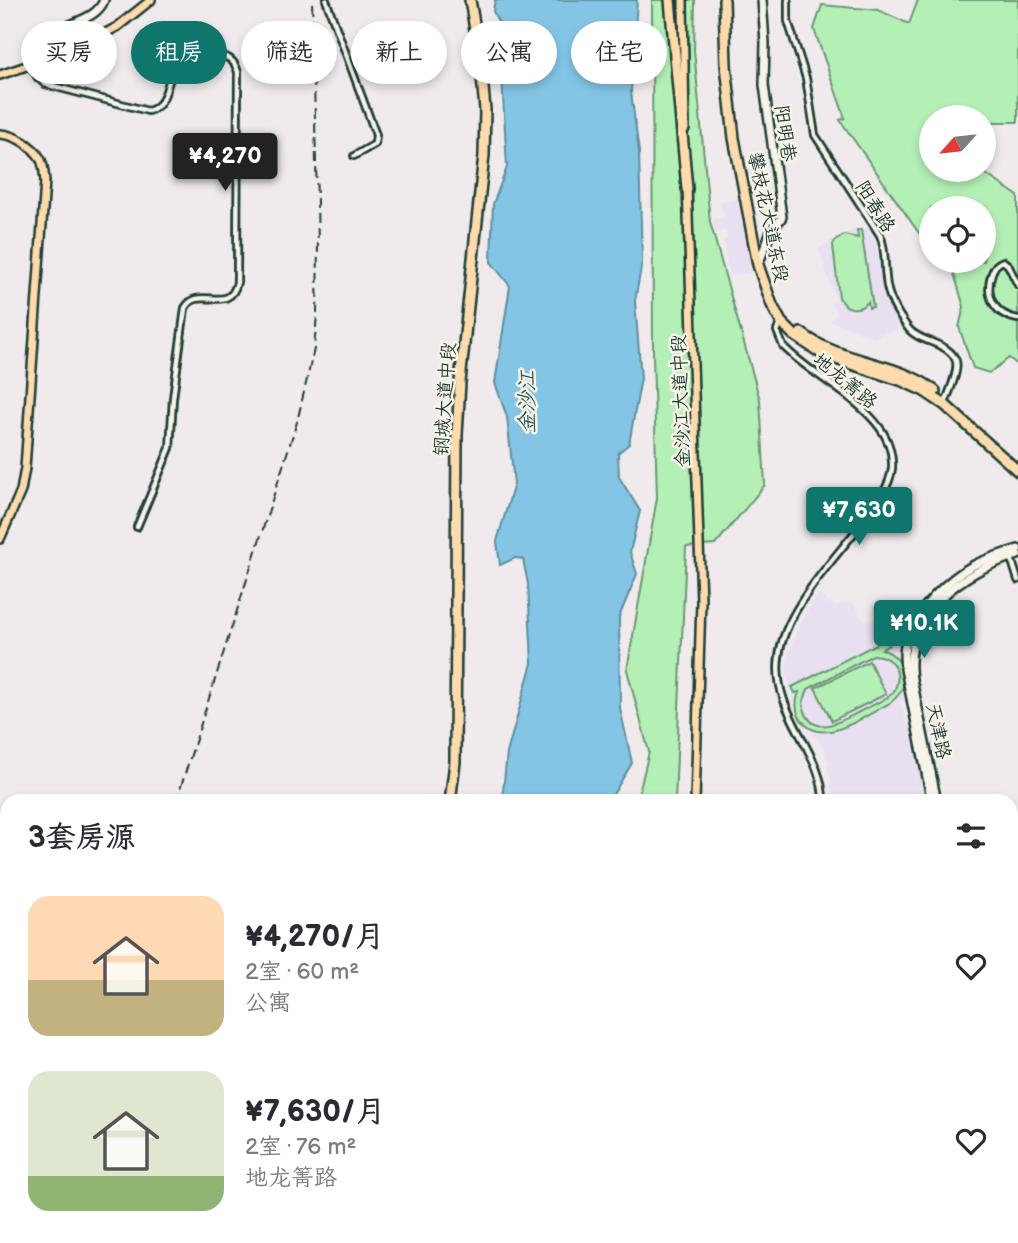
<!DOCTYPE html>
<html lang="zh">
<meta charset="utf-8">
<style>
:root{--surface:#fff;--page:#f7f7f7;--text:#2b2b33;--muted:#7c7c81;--accent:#0f766e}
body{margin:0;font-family:"Balsamiq Sans","LXGW WenKai TC",sans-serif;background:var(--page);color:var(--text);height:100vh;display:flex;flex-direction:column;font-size:26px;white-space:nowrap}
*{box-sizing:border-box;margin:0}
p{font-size:23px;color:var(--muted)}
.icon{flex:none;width:38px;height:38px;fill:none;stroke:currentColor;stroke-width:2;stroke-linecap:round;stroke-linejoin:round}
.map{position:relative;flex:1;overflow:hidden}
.drawer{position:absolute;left:0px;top:794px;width:1018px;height:450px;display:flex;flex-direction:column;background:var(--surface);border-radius:21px 21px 0 0;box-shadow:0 4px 10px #0003}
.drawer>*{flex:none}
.top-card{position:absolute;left:21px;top:21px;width:976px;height:63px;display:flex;gap:14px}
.needle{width:46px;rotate:243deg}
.fabs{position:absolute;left:919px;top:105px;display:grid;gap:14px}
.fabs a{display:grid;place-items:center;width:77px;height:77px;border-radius:50%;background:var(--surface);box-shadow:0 4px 10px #0003;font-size:35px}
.price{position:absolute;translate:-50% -60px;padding:0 16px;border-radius:7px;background:var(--accent);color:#fff;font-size:23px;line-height:46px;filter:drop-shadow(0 2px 4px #0008)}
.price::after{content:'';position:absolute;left:50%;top:42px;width:21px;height:16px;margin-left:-10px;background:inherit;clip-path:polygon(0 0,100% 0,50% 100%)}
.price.current{background:#222;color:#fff}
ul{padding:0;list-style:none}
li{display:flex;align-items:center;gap:21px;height:175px;padding:0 28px}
li span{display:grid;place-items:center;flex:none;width:196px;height:140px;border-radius:21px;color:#555}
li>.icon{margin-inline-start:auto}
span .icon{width:84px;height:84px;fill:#fffc;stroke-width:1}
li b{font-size:30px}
h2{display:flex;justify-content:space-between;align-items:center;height:84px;padding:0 28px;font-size:30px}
.chip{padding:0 24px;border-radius:32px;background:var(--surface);box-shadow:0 4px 10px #0003;font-size:24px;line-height:63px}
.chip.current{background:var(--accent);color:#fff}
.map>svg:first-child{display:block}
.built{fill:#e8e0f0}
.green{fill:#b4f0b6;stroke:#6a9675;stroke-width:2;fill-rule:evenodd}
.water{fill:#84c5e5;stroke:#5c8f9e;stroke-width:2}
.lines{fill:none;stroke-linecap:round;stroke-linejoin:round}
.street-casing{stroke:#1f3d34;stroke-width:10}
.secondary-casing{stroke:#1f3d34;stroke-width:12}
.primary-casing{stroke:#1f3d34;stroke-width:12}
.highway-casing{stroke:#1f3d34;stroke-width:14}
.street{stroke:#f7f3e8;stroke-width:4.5}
.secondary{stroke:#f7f3e8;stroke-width:7}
.primary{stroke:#fedbac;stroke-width:7}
.highway{stroke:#fedbac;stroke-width:9}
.rail{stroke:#1f3d34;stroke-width:2;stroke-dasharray:10 5;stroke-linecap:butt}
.labels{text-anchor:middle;stroke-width:5;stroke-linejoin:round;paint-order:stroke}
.street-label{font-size:19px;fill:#1f3d34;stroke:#f7f3e8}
.water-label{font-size:21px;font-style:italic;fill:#335857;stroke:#f7f3e8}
</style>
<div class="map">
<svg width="1018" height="1243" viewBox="0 0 1018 1243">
<rect width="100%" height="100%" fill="#f0eaec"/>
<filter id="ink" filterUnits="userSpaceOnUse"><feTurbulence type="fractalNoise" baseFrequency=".0143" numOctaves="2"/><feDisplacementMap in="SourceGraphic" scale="14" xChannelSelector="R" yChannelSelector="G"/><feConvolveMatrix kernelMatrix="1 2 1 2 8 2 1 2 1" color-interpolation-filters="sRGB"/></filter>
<g filter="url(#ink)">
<!-- built -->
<g class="built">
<path d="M738,199L752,272L729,276L723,240L727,239L726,230L715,232L713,219L724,217L721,202Z"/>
<path d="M869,228L874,231L884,292L896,315L898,331L886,332L875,338L830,321L837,313L831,304L836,301L818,248L852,230Z"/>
<path d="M819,594L829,603L837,606L849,602L853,603L861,617L869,620L883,618L894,634H902L910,698L900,703L907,724L919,740L930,801H833L830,777L827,770L829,759L825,758L826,754L817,737L813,736L814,732L803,726L796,713L787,675V659L793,640L804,616Z"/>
</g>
<!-- green -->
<g class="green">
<path d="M652,0H695L694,50L710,222L760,400L765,485L715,545L686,547L675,801H637L649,752L627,670L657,498L653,354Z"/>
<path d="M918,0H1018V122H984V117H931V170H980L1018,196V365L1009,358L989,373L973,368L959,327L964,307L953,270L943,261H984V208H931V248L926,243L840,120L845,118L814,29L822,5L878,10L909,24Z"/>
<path d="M857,230H861L873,307L869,308L868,302C858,312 845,310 839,297L833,245L835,241L844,235L858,238Z"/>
<path d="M886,639L889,645L882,649C908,660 912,686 890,703C868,714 825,747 804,723C795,714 795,703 799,692L795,693L792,687ZM873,655C894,656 904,674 893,693C883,701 871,706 859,712C838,723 809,740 803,703L808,689Z"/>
<path d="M869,661L886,694L832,721L815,688Z"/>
</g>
<!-- water -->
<g class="water">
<path d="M495,0H637L631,92L639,152L642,262L635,301L641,378L629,444L618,453L619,477L640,511L630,552L637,574L619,617L620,708L632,763L609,801H502L507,753L532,663L528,584L523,559L515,558L500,565L497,541L514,484L507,417L495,383L510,286L491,262L493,204L507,167L499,24L493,11Z"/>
<path d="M292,1237H446L445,1243H290Z"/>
</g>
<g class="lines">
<defs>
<g id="street">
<path d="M326,0L376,135L375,144L354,156"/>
<path d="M788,0V21L806,78L815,135L880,235C886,249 884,263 886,278C887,297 897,313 908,328C919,343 950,342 956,361C959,373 948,393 945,404"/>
<path d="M30,65L38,78L45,84L148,111C181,102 152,50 214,55C228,56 234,59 238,72L237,282C230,316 198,284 185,308L173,398L170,448L137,527"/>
<path d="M1018,285L1008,265L1003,261C996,264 995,266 992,273C984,295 994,315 1018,319"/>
<path d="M781,322L777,331L783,346C812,376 855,394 880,428C888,439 893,454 892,468C890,488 874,507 862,523C834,560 784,610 779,657C771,713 824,752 823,802"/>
<path d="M1011,558L1018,580"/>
</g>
<g id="secondary">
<path d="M47,59C37,20 94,29 104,0"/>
<path d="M758,265L770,234L782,217L764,85L765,43L762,0"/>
<path d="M932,802L905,669C904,658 903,648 907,637C917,610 947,580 972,566C987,558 1002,554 1018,549"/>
<path d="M937,802L912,679C902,615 963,570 1018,555"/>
<path d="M1012,954L1018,952"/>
<path d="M1012,1055L1018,1091"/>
<path d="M1012,1090V1104"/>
<path d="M1012,1133L1018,1101"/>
<path d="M797,1243L801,1237"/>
<path d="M804,1243L809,1237"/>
</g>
<g id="primary">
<path d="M683,0L685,129"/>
<path d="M0,75L73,50L117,27L151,0"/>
<path d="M0,134C15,135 32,145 40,158C44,164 44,174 45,181L25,468L21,491L0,539"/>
<path d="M687,186L701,601L695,802"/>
<path d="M547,1243L550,1237"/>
</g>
<g id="highway">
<path d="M670,0L687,189"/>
<path d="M724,0L726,65L734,138L758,265L772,305L781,322L794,335L824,355L900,380L924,391L945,405L1018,471"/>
<path d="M801,333C841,364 896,361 935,391"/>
<path d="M450,802L455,762L457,435L460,382L484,155L485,110L481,65L470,0"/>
<path d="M222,1243L225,1237"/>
</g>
</defs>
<!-- street casing -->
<use href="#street" class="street-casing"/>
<!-- secondary casing -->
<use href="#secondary" class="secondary-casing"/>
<!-- primary casing -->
<use href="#primary" class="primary-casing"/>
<!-- highway casing -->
<use href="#highway" class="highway-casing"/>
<!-- street -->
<use href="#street" class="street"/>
<!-- secondary -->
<use href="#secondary" class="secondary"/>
<!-- primary -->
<use href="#primary" class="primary"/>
<!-- highway -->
<use href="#highway" class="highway"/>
<!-- rail -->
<g class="rail">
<path d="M176,802L297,422L314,349L317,314L318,243L312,0"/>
<path d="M37,1243L38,1237"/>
</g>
</g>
</g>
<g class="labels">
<!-- street labels -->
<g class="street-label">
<text transform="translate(786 133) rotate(82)" y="7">阳明巷</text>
<text transform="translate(876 206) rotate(58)" y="7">阳春路</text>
<text transform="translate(769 217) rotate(78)" y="7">攀枝花大道东段</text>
<text transform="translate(846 380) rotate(39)" y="7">地龙箐路</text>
<text transform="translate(444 399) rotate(-86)" y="7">钢城大道中段</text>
<text transform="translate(680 401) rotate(-92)" y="7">金沙江大道中段</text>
<text transform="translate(939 731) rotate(78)" y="7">天津路</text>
</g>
<!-- water labels -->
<g class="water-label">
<text transform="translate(527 402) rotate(-90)" y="7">金沙江</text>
</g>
</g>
</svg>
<div class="fabs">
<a><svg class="needle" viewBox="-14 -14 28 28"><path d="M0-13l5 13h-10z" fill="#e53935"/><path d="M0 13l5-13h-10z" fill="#7c7c81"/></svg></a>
<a><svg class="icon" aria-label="locate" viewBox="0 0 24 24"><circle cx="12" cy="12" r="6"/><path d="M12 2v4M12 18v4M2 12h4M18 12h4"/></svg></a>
</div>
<b class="price current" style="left:225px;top:193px">¥4,270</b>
<b class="price" style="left:859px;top:547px">¥7,630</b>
<b class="price" style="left:924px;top:660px">¥10.1K</b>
<div class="top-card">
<a class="chip">买房</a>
<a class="chip current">租房</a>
<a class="chip">筛选</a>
<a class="chip">新上</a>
<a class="chip">公寓</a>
<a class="chip">住宅</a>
</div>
<section class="drawer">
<h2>3套房源<svg class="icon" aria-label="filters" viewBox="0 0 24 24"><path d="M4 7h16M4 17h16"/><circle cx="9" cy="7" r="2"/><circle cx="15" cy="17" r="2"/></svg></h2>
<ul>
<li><span style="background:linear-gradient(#ffd9b3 60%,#c2b280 0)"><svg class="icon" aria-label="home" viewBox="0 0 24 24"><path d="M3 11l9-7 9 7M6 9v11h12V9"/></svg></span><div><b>¥4,270/月</b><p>2室 · 60 m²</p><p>公寓</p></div><svg class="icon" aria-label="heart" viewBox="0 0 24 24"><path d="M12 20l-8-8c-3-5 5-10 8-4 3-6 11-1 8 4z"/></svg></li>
<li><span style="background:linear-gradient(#dfe7d0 75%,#8fb573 0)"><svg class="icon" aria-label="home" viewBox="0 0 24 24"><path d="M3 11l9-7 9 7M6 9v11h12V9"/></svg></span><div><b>¥7,630/月</b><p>2室 · 76 m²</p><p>地龙箐路</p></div><svg class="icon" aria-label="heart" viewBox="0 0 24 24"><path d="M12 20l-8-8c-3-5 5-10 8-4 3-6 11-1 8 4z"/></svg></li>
</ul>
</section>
</div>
